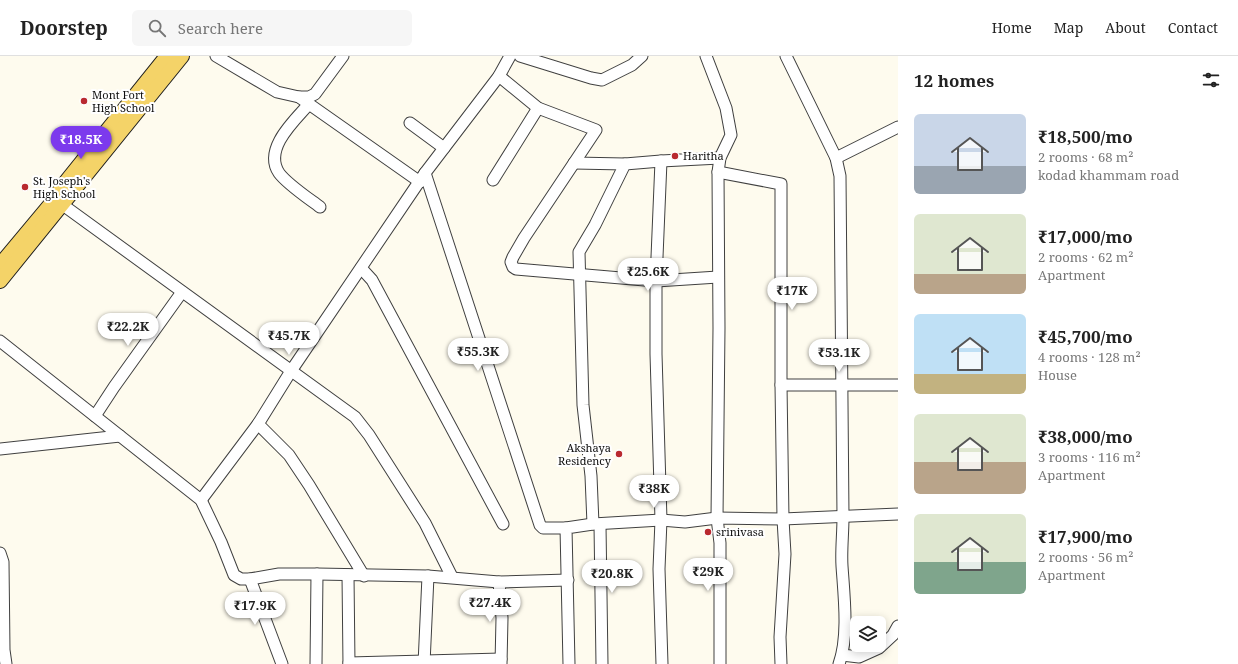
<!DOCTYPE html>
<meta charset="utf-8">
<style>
:root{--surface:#fff;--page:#f6f6f6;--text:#222;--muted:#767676;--line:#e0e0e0;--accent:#7c3aed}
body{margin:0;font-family:"Noto Serif",serif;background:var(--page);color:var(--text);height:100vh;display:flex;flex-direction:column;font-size:15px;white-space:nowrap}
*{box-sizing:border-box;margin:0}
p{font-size:13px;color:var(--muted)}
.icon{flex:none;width:22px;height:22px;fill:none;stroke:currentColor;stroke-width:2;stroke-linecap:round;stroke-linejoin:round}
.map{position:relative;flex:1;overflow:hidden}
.side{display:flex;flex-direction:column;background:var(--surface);width:340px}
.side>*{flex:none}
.fabs{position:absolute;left:850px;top:560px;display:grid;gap:8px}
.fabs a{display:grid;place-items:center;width:36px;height:36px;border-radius:6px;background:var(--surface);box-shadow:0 2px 10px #0003;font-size:20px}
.price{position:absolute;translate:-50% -34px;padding:0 9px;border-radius:14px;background:#fff;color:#222;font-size:13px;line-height:26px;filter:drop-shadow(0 1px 2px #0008)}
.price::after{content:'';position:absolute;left:50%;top:24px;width:12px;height:9px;margin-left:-6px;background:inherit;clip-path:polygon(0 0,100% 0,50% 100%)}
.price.selected{background:var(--accent);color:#fff}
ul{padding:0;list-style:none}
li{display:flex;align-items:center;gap:12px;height:100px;padding:0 16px}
li span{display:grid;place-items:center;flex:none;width:112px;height:80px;border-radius:6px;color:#555}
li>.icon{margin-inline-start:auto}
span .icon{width:48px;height:48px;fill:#fffc;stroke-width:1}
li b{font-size:17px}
h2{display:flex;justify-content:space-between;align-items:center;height:48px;padding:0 16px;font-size:17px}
header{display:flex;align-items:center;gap:24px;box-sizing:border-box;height:56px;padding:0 20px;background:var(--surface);border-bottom:1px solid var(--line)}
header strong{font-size:19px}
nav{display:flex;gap:22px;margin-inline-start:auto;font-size:14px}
.search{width:280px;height:36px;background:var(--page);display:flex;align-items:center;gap:10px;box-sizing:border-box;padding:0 14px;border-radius:6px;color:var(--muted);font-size:15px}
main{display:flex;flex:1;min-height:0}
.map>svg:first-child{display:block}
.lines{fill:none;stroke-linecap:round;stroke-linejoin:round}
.minor-casing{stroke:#404040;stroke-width:13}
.major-casing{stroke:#1e1e1e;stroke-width:16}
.minor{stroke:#fff;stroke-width:11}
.major{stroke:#f4d368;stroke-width:14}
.poi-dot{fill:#b9292f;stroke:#fff;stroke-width:1.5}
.labels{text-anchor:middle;stroke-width:4;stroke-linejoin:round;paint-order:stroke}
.poi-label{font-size:11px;fill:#0d0d0d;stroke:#fff;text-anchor:start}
</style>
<header>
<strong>Doorstep</strong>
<div class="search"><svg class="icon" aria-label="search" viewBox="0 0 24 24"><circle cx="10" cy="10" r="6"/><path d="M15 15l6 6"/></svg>Search here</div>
<nav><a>Home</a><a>Map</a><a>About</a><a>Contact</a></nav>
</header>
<main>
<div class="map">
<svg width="898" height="608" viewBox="0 0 898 608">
<rect width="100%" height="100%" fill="#fefbee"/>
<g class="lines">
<defs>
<g id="minor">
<path d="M216,0L277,36L299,41H309L315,38L343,0"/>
<path d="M520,0L591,22L602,24L632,9L642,0"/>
<path d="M706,0L726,52L731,79L720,102L718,116L719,272L717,462L720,487V608"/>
<path d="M786,0L836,102L840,120L843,461C843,478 841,494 842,510C844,540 849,580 839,608"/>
<path d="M499,20L538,52L596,74L524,182L513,201L511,206L513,211L516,213L656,225L718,221"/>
<path d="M299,41L420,126"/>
<path d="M309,48C294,65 263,93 279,117C287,128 308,142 320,151"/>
<path d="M410,67L444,92"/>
<path d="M836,102L898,71"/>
<path d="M661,105L656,225V298L661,464L659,513L662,608"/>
<path d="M574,107L625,108"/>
<path d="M718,116L781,128V329L783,463L785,498L780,581L781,608"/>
<path d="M425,117L540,469L543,472H566"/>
<path d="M493,124L538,52"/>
<path d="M56,144L355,361L369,379L425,467L452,521"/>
<path d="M361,212L372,224L503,468"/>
<path d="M0,285L201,444L221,486L234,519L241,523H250L279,518H317L428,520L499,526L568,524"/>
<path d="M781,329H898"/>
<path d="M95,360L114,331L182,236"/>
<path d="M258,368L289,399L309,429L364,520"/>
<path d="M0,393L120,380"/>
<path d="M201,444L258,368L291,315L425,117L499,20L510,0"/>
<path d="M593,468L591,420L583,349L579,196L595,169L625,108L661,105L720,102"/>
<path d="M600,469L602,608"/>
<path d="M0,497L3,506L4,594L6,608"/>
<path d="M348,519L349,608"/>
<path d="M250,523L282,608"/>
<path d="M499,526L502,562L501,608"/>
<path d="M842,599L859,601L879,592L893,579L898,570"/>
<path d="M349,607L501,603"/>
<path d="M316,608L317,518"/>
<path d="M424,608L428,520"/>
<path d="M569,608L566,472L593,468L661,464L685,466L717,462L783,463L898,458"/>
</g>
<g id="major">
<path d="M0,209L55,143L61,132L167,0"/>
<path d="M0,225L182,0"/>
</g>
</defs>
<!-- minor casing -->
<use href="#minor" class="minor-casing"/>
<!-- major casing -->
<use href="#major" class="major-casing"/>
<!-- minor -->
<use href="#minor" class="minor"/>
<!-- major -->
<use href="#major" class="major"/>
</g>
<!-- markers -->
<g class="poi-dot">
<circle cx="84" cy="45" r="4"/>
<circle cx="675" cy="100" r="4"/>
<circle cx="25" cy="131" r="4"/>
<circle cx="619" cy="398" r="4"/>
<circle cx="708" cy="476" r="4"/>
</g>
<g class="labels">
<!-- poi labels -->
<g class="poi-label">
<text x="92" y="43">Mont Fort<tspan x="92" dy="13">High School</tspan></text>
<text x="683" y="104">Haritha</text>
<text x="33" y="129">St. Joseph's<tspan x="33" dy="13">High School</tspan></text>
<text x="611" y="396" text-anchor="end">Akshaya<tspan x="611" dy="13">Residency</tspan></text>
<text x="716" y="480">srinivasa</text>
</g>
</g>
</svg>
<div class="fabs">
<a><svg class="icon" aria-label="layers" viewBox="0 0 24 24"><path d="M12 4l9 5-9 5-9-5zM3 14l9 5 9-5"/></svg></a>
</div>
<b class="price selected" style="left:81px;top:104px">₹18.5K</b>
<b class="price" style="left:648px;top:236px">₹25.6K</b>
<b class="price" style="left:792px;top:255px">₹17K</b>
<b class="price" style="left:128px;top:291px">₹22.2K</b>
<b class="price" style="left:289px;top:300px">₹45.7K</b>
<b class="price" style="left:478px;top:316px">₹55.3K</b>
<b class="price" style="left:839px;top:317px">₹53.1K</b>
<b class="price" style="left:654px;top:453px">₹38K</b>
<b class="price" style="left:708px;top:536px">₹29K</b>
<b class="price" style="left:612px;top:538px">₹20.8K</b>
<b class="price" style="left:490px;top:567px">₹27.4K</b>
<b class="price" style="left:255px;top:570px">₹17.9K</b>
</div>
<section class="side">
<h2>12 homes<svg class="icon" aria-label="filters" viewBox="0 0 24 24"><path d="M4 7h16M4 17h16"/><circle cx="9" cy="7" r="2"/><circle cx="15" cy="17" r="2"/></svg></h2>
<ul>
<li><span style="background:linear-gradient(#c9d6e8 65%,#9aa5b1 0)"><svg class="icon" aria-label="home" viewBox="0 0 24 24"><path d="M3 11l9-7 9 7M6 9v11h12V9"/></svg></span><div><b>₹18,500/mo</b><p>2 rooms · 68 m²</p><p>kodad khammam road</p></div></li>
<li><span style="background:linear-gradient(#dfe7d0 75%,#b9a48a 0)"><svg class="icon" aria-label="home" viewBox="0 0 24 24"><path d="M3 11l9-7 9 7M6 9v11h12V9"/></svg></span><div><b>₹17,000/mo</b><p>2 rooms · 62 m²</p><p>Apartment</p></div></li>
<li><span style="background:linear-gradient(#bfe0f5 75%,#c2b280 0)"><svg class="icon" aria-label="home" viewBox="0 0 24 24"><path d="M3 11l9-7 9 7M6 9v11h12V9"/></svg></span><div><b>₹45,700/mo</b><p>4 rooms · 128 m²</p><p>House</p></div></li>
<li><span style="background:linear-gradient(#dfe7d0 60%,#b9a48a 0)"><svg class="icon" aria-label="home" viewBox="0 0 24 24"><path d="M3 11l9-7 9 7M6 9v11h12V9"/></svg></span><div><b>₹38,000/mo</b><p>3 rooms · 116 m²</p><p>Apartment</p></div></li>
<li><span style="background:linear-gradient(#dfe7d0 60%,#7fa58c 0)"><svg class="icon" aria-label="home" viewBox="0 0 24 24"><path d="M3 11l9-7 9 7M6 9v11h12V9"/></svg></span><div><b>₹17,900/mo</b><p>2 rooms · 56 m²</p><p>Apartment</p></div></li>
</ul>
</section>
</main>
